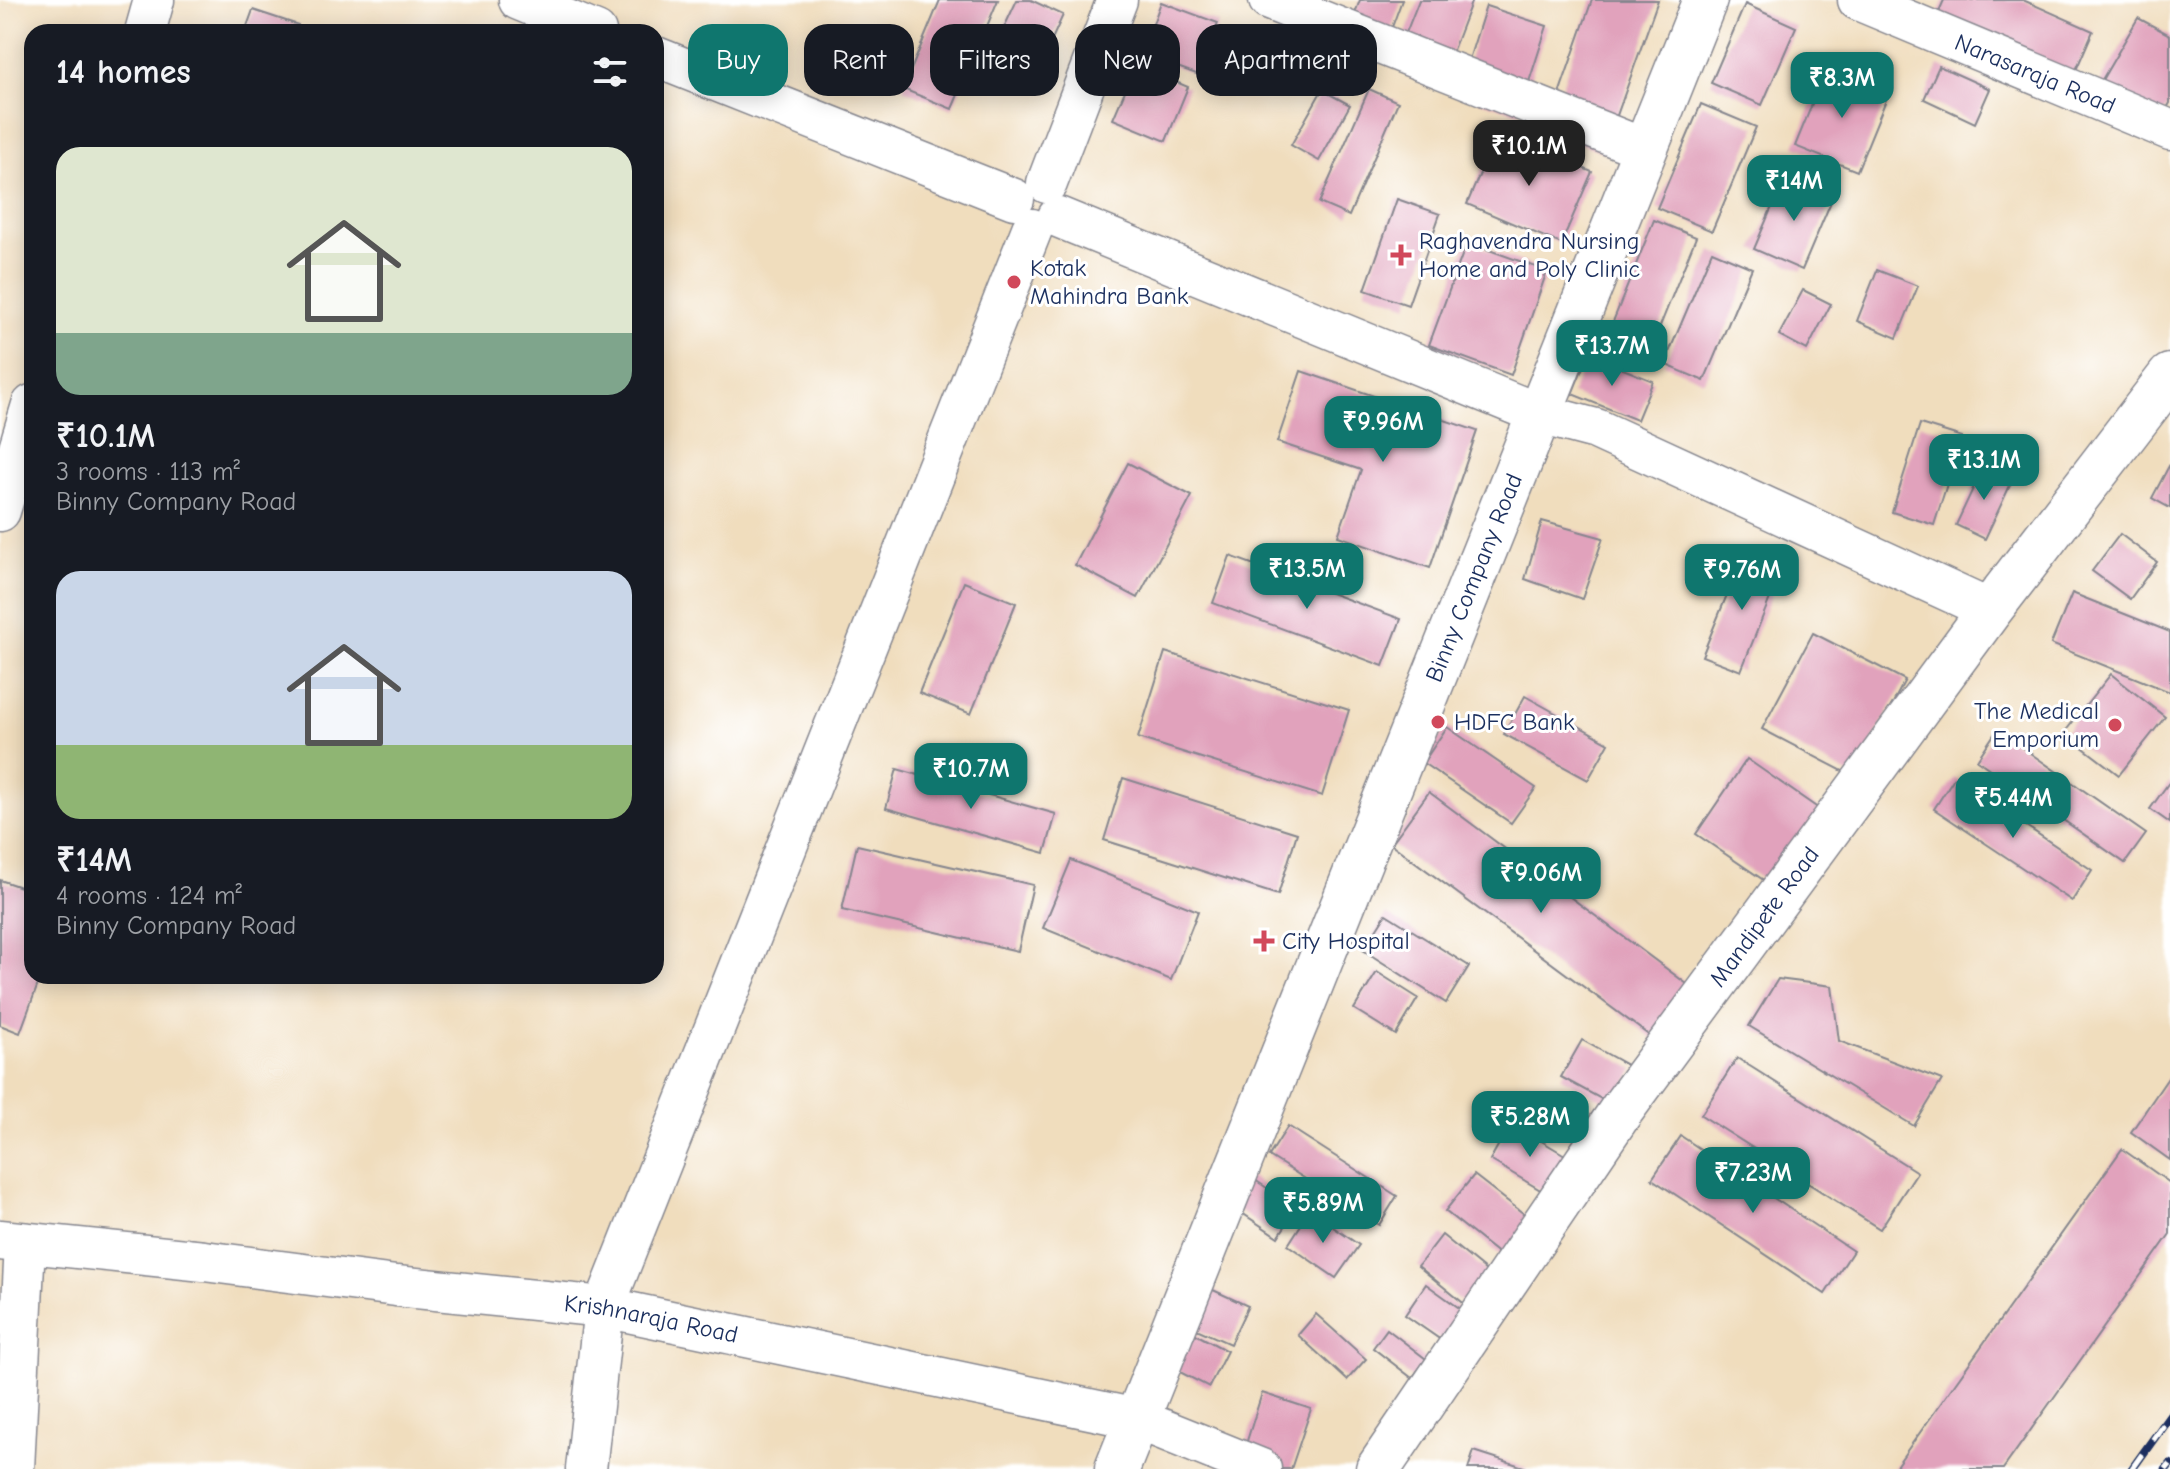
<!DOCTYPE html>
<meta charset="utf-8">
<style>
:root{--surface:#171b24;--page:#242831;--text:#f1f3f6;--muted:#9ea1a6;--accent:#0f766e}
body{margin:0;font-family:"Comic Neue",sans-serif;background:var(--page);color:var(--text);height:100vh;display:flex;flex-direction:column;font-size:30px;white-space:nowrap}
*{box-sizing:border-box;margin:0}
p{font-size:26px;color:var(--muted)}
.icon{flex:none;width:44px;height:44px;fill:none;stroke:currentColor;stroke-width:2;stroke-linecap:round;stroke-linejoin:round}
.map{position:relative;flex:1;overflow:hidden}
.sheet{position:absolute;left:24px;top:24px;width:640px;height:960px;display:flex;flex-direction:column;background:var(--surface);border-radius:24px;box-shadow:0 4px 20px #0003}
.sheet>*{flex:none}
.guide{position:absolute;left:688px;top:24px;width:760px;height:72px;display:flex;gap:16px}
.price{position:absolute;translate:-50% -68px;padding:0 18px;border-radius:16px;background:var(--accent);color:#fff;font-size:26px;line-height:52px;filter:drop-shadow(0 2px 4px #0008)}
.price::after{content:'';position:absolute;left:50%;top:48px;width:24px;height:18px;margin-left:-12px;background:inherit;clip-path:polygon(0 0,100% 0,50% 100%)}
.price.current{background:#222;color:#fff}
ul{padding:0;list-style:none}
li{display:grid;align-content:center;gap:16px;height:424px;padding:0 32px}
li span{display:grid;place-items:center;height:248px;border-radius:24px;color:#555}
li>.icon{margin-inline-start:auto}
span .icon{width:144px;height:144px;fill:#fffc;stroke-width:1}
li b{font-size:34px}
h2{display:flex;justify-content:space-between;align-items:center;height:96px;padding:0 32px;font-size:34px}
.tag{padding:0 28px;border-radius:24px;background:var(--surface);box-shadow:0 4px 20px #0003;font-size:28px;line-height:72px}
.tag.current{background:var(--accent);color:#fff}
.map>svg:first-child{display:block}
.building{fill:#e1a2bc}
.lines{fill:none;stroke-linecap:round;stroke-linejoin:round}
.minor-casing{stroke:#86868e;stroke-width:43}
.secondary-casing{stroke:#86868e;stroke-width:47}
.minor{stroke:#fff;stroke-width:40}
.secondary{stroke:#fff;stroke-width:44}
.rail-casing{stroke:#1b2f5e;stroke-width:9}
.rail{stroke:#fff;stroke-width:6;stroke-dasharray:18;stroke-linecap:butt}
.poi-dot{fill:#d1495b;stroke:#fff;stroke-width:3}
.labels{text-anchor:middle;stroke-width:6;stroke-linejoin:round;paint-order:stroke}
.street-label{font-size:24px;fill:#1b2f5e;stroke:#fff}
.poi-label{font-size:24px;fill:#1b2f5e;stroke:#fff;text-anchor:start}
</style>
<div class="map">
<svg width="2170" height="1469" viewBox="0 0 2170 1469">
<rect width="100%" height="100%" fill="#fff"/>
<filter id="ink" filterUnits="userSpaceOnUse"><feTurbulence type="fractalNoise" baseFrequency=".0125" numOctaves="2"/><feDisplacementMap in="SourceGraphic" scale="16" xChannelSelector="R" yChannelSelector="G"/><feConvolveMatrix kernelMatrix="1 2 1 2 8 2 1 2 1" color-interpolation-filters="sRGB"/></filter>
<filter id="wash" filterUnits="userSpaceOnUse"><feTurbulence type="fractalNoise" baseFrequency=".006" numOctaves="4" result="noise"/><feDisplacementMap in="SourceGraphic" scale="32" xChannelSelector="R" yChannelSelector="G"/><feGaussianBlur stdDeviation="1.8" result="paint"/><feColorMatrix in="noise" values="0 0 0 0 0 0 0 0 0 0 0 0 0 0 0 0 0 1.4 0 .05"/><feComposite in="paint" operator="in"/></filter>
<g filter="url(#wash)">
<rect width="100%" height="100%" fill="#f0ddbd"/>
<g id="blocks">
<!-- building -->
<g class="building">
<path d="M940,0H998L952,109L903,89Z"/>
<path d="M1017,0H1031L1063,15L1039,68L995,47Z"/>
<path d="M1360,0H1402L1382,54L1345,40Z"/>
<path d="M1419,0H1472L1440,84L1393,66Z"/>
<path d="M1592,0H1658L1604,152L1546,131Z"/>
<path d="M1944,0H2023L2093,31L2073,77L1937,16Z"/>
<path d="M1161,2L1218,23L1199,75L1142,54Z"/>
<path d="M1745,4L1796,27L1762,105L1711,83Z"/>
<path d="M1486,6L1547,26L1519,113L1458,94Z"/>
<path d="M253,10L298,25L296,32H245Z"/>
<path d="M2138,18L2170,35V103L2160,120L2099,85Z"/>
<path d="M1136,65L1188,87L1166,141L1113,119Z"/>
<path d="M1939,66L1990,89L1975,123L1924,99Z"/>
<path d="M1826,70L1888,95L1857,171L1795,146Z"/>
<path d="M1369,89L1398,102L1349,216L1319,203Z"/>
<path d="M1322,90L1350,105L1319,161L1291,145Z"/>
<path d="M1701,104L1756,127L1712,231L1657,208Z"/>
<path d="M1498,131L1592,172L1561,244L1467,204Z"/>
<path d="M1785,176L1833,197L1802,270L1754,249Z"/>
<path d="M1397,199L1440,214L1408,305L1365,290Z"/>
<path d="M1654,220L1696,237L1646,361L1604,344Z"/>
<path d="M1467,242L1547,271L1511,375L1429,345Z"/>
<path d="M1712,251L1752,268L1704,381L1664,364Z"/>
<path d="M1877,270L1918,286L1897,338L1857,321Z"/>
<path d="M1803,290L1831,304L1807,350L1779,335Z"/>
<path d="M1588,355L1653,381L1637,420L1572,394Z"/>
<path d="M1301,371L1477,431L1430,568L1338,536L1361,470L1277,442Z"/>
<path d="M1920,424L1962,437L1934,525L1892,512Z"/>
<path d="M1128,463L1192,496L1138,598L1075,565Z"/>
<path d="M2170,464V508L2152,498Z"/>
<path d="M1984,465L2013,479L1985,539L1956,525Z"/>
<path d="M1542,521L1603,538L1582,599L1525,579Z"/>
<path d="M2120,534L2157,562L2130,599L2092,571Z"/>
<path d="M1744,553L1782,568L1741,671L1702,656Z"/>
<path d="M1230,556L1401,619L1383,666L1213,603Z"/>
<path d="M964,582L1016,603L971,714L919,693Z"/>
<path d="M2072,593L2170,632V692L2051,644Z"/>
<path d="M1813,633L1905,680L1854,777L1762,729Z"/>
<path d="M1165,652L1349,710L1322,796L1138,738Z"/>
<path d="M2111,674L2165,717L2119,775L2064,733Z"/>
<path d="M1525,696L1609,743L1588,780L1504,734Z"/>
<path d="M1447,727L1536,788L1511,823L1423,763Z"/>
<path d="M1997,730L2146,834L2125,863L1977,760Z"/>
<path d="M1747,759L1822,811L1771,885L1696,834Z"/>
<path d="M897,769L1056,814L1045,853L886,808Z"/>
<path d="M1123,778L1297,833L1278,895L1104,840Z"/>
<path d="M1954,778L2092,870L2072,901L1934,809Z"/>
<path d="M2170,781V823L2150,809Z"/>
<path d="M1429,792L1691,987L1654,1039L1391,844Z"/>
<path d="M857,845L1033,885L1018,951L842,910Z"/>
<path d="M1071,860L1198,911L1171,980L1043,928Z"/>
<path d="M0,880L32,891V976H41L20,1033L0,1025Z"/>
<path d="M1386,914L1469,966L1446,1003L1363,950Z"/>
<path d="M1377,972L1418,998L1396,1035L1354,1009Z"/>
<path d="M1778,979L1832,986L1839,1041L1942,1080L1914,1126L1749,1026Z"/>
<path d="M1582,1040L1634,1069L1614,1106L1561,1077Z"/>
<path d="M1737,1058L1917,1172L1880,1229L1701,1115Z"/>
<path d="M2170,1075V1160L2131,1132Z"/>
<path d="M1511,1123L1570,1158L1549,1195L1490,1160Z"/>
<path d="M1288,1126L1397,1196L1379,1225L1269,1156Z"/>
<path d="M1681,1136L1853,1251L1825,1294L1652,1179Z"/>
<path d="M2122,1149L2170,1183V1234L2003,1469H1894Z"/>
<path d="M1474,1175L1533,1221L1504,1258L1445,1211Z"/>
<path d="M1249,1176L1297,1208L1278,1237L1230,1205Z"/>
<path d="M1310,1211L1359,1245L1336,1278L1288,1245Z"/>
<path d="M1442,1235L1491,1275L1467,1306L1418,1266Z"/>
<path d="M1200,1284L1248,1306L1230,1344L1183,1323Z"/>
<path d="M1426,1284L1462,1310L1441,1340L1405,1315Z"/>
<path d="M1316,1314L1366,1359L1347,1380L1298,1335Z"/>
<path d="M1387,1329L1426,1359L1412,1378L1373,1348Z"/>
<path d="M1190,1331L1227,1351L1209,1387L1172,1368Z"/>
<path d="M1262,1393L1311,1409L1291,1469H1269L1241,1460Z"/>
<path d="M1474,1451L1527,1468V1469H1468Z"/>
</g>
</g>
</g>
<g filter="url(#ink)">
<use href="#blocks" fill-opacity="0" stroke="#86868e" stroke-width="2"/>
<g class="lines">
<defs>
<g id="minor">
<path d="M519,0L596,32"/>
<path d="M1269,0L1645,149"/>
<path id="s1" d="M1858,0L2170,130"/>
<path d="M145,32L154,0"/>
<path d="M656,57L1014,199"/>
<path d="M1047,183L1117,0"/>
<path d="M1058,217L1539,414L1596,429L1990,610"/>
<path d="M0,511L32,405"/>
<path id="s2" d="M0,1240L204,1261L396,1286L604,1307L1137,1419L1261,1469"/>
<path d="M14,1469L25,1243"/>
<path d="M586,1469L604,1307L1032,229"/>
</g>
<g id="secondary">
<path id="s3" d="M1117,1469L1705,0"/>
<path id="s4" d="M1378,1469L1623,1108L1990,610L2170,376"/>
</g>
</defs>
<!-- minor casing -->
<use href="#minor" class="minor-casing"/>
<!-- secondary casing -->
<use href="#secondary" class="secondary-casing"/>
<!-- minor -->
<use href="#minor" class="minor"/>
<!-- secondary -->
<use href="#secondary" class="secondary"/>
<defs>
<g id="rail">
<path d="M2132,1469L2170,1416"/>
<path d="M2166,1469L2170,1464"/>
</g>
</defs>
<!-- rail casing -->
<use href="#rail" class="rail-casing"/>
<!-- rail -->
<use href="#rail" class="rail"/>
</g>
</g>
<!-- markers -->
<g class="poi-dot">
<path d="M1397 243h8v8h8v8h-8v8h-8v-8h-8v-8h8z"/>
<circle cx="1014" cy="282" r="8"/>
<circle cx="1438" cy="722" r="8"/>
<circle cx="2115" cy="725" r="8"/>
<path d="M1260 929h8v8h8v8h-8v8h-8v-8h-8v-8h8z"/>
</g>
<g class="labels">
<!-- street labels -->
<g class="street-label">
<text dy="8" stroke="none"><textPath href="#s1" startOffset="192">Narasaraja Road</textPath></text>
<text dy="8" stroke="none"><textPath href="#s3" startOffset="960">Binny Company Road</textPath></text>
<text dy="8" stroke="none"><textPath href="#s4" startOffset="674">Mandipete Road</textPath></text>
<text dy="8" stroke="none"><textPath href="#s2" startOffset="656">Krishnaraja Road</textPath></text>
</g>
<!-- poi labels -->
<g class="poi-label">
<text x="1419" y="249">Raghavendra Nursing<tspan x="1419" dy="28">Home and Poly Clinic</tspan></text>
<text x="1030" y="276">Kotak<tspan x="1030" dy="28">Mahindra Bank</tspan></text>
<text x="2099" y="719" text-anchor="end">The Medical<tspan x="2099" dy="28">Emporium</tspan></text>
<text x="1454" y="730">HDFC Bank</text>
<text x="1282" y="949">City Hospital</text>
</g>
</g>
</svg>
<b class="price" style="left:1842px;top:120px">₹8.3M</b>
<b class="price current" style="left:1529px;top:188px">₹10.1M</b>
<b class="price" style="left:1794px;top:223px">₹14M</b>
<b class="price" style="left:1612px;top:388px">₹13.7M</b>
<b class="price" style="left:1383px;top:464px">₹9.96M</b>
<b class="price" style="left:1984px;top:502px">₹13.1M</b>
<b class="price" style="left:1307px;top:611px">₹13.5M</b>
<b class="price" style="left:1742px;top:612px">₹9.76M</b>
<b class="price" style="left:971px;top:811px">₹10.7M</b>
<b class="price" style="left:2013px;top:840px">₹5.44M</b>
<b class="price" style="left:1541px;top:915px">₹9.06M</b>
<b class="price" style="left:1530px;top:1159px">₹5.28M</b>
<b class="price" style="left:1753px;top:1215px">₹7.23M</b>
<b class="price" style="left:1323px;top:1245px">₹5.89M</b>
<div class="guide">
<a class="tag current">Buy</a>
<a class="tag">Rent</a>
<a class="tag">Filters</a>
<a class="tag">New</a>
<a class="tag">Apartment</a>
</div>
<section class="sheet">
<h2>14 homes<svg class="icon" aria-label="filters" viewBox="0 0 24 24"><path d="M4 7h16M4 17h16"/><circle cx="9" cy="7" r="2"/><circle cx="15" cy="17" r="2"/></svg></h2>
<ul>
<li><span style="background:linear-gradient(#dfe7d0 75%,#7fa58c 0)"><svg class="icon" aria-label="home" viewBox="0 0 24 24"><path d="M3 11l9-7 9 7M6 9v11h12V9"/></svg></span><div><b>₹10.1M</b><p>3 rooms · 113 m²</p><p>Binny Company Road</p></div></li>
<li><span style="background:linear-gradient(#c9d6e8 70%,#8fb573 0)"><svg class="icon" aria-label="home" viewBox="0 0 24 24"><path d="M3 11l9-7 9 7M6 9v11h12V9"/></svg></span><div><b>₹14M</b><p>4 rooms · 124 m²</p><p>Binny Company Road</p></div></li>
</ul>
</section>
</div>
